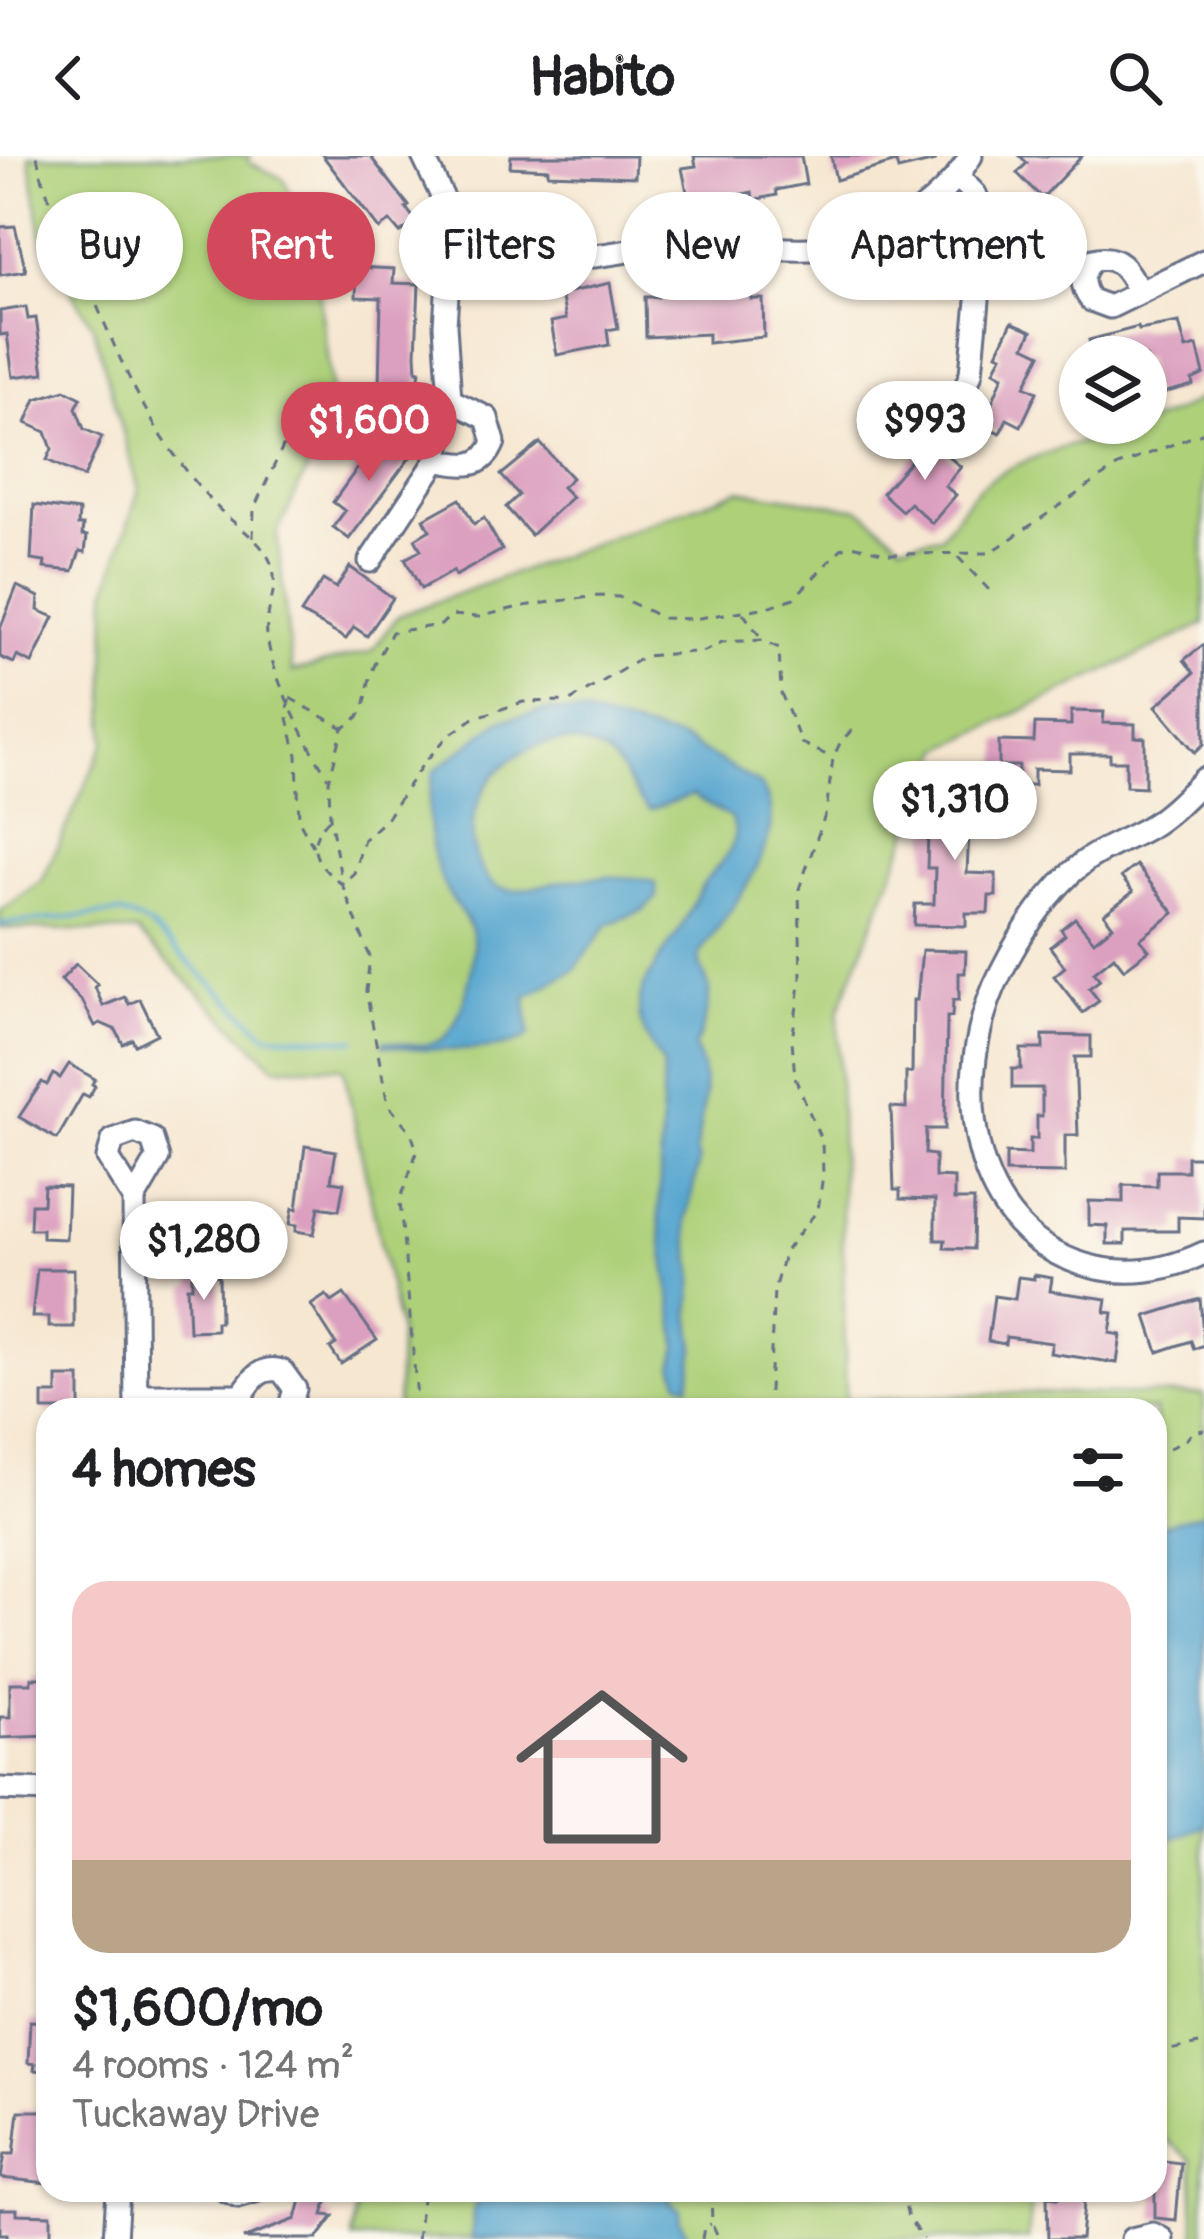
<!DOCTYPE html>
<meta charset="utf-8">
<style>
:root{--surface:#fff;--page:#f6f6f6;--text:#202124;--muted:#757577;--line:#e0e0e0;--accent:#d1495b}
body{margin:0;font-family:Pangolin,sans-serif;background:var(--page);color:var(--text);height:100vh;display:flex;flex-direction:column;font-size:45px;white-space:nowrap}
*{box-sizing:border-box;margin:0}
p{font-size:39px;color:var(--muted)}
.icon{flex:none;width:66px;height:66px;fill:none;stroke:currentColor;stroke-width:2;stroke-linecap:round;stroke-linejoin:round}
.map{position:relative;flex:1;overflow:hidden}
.drawer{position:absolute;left:36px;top:1242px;width:1131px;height:804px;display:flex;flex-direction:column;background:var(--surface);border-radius:36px;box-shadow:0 3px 9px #0004}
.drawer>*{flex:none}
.top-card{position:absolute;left:36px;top:36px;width:1134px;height:108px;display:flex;gap:24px}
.tools{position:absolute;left:1059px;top:180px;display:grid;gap:24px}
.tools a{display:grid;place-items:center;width:108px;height:108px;border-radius:50%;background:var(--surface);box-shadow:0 3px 9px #0004;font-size:60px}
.price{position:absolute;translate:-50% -102px;padding:0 27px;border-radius:42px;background:#fff;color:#222;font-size:39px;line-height:78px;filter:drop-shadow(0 3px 6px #0008)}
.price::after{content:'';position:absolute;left:50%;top:72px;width:36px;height:27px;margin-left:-18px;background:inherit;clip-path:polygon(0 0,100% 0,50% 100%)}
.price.selected{background:var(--accent);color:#fff}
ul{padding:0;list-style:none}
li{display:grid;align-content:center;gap:24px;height:636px;padding:0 36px}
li+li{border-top:3px solid var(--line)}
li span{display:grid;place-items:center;height:372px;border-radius:36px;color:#555}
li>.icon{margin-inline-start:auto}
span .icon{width:216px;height:216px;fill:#fffc;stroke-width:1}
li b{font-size:51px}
h2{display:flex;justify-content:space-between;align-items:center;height:144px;padding:0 36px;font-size:51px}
.pill{padding:0 42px;border-radius:54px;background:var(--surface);box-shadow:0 3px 9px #0004;font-size:42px;line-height:108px}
.pill.selected{background:var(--accent);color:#fff}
header{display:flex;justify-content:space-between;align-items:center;height:156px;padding:0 36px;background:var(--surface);font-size:54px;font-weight:700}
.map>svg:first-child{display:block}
.green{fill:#add079;stroke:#64806c;stroke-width:3}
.water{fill:#54a5cf;stroke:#386a96;stroke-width:3}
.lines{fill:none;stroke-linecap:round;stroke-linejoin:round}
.stream{stroke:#54a5cf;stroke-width:4.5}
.building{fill:#db9fbf}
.minor-casing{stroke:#686f86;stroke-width:27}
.path{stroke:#686f86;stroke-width:3;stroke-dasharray:9 9;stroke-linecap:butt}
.minor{stroke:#fff;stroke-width:21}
</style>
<header><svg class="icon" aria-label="back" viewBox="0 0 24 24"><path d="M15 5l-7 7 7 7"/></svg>Habito<svg class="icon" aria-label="search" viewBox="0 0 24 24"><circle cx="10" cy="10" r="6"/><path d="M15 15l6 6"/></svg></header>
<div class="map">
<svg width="1204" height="2083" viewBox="0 0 1204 2083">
<rect width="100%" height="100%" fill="#fbf7ec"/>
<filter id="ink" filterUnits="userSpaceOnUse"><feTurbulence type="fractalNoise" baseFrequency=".00833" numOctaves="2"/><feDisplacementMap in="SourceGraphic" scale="24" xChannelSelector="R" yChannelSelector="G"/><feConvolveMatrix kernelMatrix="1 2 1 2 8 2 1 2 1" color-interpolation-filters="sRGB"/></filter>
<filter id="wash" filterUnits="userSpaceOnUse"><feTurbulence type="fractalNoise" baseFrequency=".004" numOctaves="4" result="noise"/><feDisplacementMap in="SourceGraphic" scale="48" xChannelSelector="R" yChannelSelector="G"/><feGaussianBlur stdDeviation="2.7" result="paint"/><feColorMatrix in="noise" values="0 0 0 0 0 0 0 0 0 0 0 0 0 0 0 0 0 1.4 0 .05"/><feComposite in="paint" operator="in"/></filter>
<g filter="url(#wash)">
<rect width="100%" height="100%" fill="#f6e7d1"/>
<!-- green -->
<g class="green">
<path d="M29,0H250L248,6L284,23L314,93L332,239L310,308L277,377L292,516L372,495L398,460L739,334L860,353L902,387L941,380C955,362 970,336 989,324C1057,281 1139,282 1204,240V468L942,593L838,856L846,1245L1024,1237L1204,1239V2083H1196L1192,2005L1155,1973V1254H397L399,1175L343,911H275L137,776L0,772V755L42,725L105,586L107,436L139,333L93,170L43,88Z"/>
<path d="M358,2034H1033L1028,2083H352Z"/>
</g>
<!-- water -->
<g class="water">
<path d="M550,554L585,558L683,584L759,628C799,676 726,758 700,797C697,813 708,820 709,834C710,846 701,883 694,890L702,911L705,938L696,995L699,1005L686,1064L694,1121L690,1156L695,1193L689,1230L679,1225L674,1208L678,1189L659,1062L663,908C619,848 643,829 678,776C688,761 694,743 704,727C719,705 743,693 732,663L692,639L649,654C629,637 627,611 603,597C535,556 452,633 477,704C482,715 488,727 500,732C519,739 544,727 564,725C591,722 631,717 656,727V742L644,754L608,768L575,813L526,841L529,879C506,901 415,893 383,889L384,885C400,886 424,893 439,885C462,874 476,806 473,782C470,763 455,749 446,733C429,703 424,647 435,614L501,564Z"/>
<path d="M1204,1357V1669L1155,1690V1371Z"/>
<path d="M481,2034H675L669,2046L680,2054L679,2063L690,2083H472L473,2056Z"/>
</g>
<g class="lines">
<!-- stream -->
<path class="stream" d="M0,768L120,757L149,769L267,879L355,884"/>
</g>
<g id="blocks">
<!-- building -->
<g class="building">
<path d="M323,0H370L409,50L406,52L416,65L400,77L390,65L379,73Z"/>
<path d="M511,0H636L635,21L548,18V13L510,11Z"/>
<path d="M694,0H801L806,28L776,34L777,39L753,44L752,36L690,50L682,12L696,10Z"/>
<path d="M831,0H935V5L898,14L896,6L836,24Z"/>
<path d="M1020,0H1082L1042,42L1017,17L1027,7Z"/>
<path d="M15,70L26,115L0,119V71Z"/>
<path d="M357,111L394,113L393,127L419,128L416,198L417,215H420L413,251L394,250V232L379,231L381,142L356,141Z"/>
<path d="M658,116L751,119V143H763L764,181L708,187V178L646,181L645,141H658Z"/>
<path d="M610,127L618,172L607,174L609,189L557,199L551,166L566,163L561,138Z"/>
<path d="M26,151L28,163L36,162L44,217L13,221L7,178L0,179V155Z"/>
<path d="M1012,166L1032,175L1025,190L1041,198L1025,230L1037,236L1021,270L1007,263L1000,277L983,269L1003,220L994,215L1002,199L997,197Z"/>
<path d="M1179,167L1186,193L1197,190L1204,218L1192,224L1193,229L1152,240L1146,201H1094L1089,184L1138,171L1139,174Z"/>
<path d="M65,234L81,242L76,252L84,273L102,281L84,321L47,304L52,293L46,276L26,267L36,243Z"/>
<path d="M382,278L411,300L349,383L333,371L345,355L333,346Z"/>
<path d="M929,284L961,311L945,330L956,339L932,367L910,347L902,355L882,337Z"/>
<path d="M540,287L572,322L562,331L572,341L531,379L506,351L519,339L501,319Z"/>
<path d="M460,343L474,368L484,362L502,394L455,420L453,415L421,433L405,403L421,394L415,383L430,374L424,363Z"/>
<path d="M34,349L79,355L78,369H83L82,379L87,380L85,396L80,395L73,415L44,412L45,406L31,404Z"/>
<path d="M350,411L393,442L367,480L354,471L346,483L301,457L323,424L336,432Z"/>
<path d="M17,430L39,441L38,454L54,461L32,507L17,500L14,507L0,501V473Z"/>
<path d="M1204,488V588L1195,596L1156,550L1194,517L1184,504Z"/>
<path d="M1071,555L1104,556L1103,567L1135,568V581L1145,582V631L1126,630V605H1110V598H1070V614L1034,613V629H1018L1019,610H999V585L1034,586L1035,568L1071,569Z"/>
<path d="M945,636H997L996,653L970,652L967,717L996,718V740H989L988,757H966V770L914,769L915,748H934L935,712H927L928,674H934L935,643H945Z"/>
<path d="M1136,709L1174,757L1140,783L1149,794L1124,813L1114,800L1094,816L1100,824L1089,832L1099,845L1083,857L1054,820L1065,811L1050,791L1065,779L1061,773L1075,762L1094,785L1113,770L1104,758L1133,736L1121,721Z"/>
<path d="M922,794L966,795L965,817H959V844H953L952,861H947L945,973H926L925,998L935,999V1021L954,1022V1044H974L973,1093L944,1092L945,1084H935V1044L900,1043V1034H894L891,951L906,952V917H912L913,844H917Z"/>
<path d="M76,808L98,829L95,831L103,850L125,841L129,848L140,843L157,878L135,889L132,883L123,888L116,874L100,867L95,870L83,846L61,824Z"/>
<path d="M1043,879L1091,880V901H1075L1078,979H1065V1017L1006,1016V997L1030,998V983H1037V960H1042V932H1012V913H1021V893H1043Z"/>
<path d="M69,908L95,923L92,928L95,930L89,941L83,938L57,983L19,961L42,926L47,929L53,918L60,922Z"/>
<path d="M305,990L336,995L331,1025L344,1027L339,1054L319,1051L314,1078L296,1075L297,1069L290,1068L293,1052L297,1053Z"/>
<path d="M1187,1001H1204V1062L1178,1061V1075H1125V1088H1107V1070L1089,1069V1045L1123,1046V1029L1157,1030V1015H1187Z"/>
<path d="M44,1030L68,1031L66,1083L42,1082V1073H30L31,1048H43Z"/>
<path d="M37,1113H74V1171H49V1161H32Z"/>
<path d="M219,1119L220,1166H216V1174L189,1175L187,1131H192V1120Z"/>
<path d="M1034,1119L1052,1122L1050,1135L1107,1143L1105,1156L1113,1157L1110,1177L1121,1179L1117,1207L1050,1197L1052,1187L1006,1181L1005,1188L988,1185L994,1140L1015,1143L1018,1121L1034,1123Z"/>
<path d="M344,1138L377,1184L341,1208L330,1192L336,1188L311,1149L326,1139L332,1146Z"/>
<path d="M1200,1143L1204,1189L1194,1193L1191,1185L1158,1196L1146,1160Z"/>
<path d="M57,1221H80V1254H43V1238H57Z"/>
<path d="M31,1522H48V1580L0,1582V1561H10V1527H31Z"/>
<path d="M30,1865L48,1866V1915L34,1914L35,1908L28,1907Z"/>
<path d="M19,1955H48V2027L1,2022L5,1998H14Z"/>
<path d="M1155,2004L1181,2007L1176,2064L1155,2062Z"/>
<path d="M1059,2034H1085L1081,2083H1048L1047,2041L1058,2042Z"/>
<path d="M303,2036L328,2042L323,2059L334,2060L317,2083H243L296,2063Z"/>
<path d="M0,2053H17V2058L51,2059V2083H7V2078H0Z"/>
</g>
</g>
</g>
<g filter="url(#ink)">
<use href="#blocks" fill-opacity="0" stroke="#686f86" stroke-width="3"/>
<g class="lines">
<defs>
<g id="minor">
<path d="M447,59C500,59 499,91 546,99C597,107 642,89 692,85C719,83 747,89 774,92C855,100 927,69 971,0"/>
<path d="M1138,134C1128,115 1118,97 1093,104C1080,117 1080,130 1091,144L1110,151L1204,105"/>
<path d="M956,257L971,217L986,62L975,38L957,20"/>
<path d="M437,304C463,310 483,314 494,286L487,262L450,244"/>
<path d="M370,405L437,304L450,244L445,169L451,79L443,42L423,0"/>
<path d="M1204,623C1186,641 1170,658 1149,671C1127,684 1104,691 1084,706C1050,732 1020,778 1001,816C948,920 964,1083 1097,1112C1134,1120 1170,1113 1204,1097"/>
<path d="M134,1043L158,1002L152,983L135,976L113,984L108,1002L134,1043L136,1254"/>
<path d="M136,1239H242"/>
<path d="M242,1239C252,1223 261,1209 282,1215L295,1233L289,1254"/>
<path d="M0,1633L48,1635"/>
<path d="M225,2034L238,2040L258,2034"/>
<path d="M115,2083L118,2034"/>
<path d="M1132,2083L1153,2078L1162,2083"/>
</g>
</defs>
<!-- minor casing -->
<use href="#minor" class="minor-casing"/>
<!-- path -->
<g class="path">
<path d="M37,0C45,40 59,65 76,102C107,169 130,238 174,298C188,317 204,338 221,355C237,370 263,386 271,407C281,431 264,455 267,479C271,521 306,585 328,622"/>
<path d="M253,382L254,352L292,272"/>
<path d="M958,401L991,436"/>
<path d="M743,457L762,483"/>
<path d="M290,542L343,572"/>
<path d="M289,543L288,562L297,599L299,665L313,690"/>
<path d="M329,663C302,688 317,711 342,728L354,717L364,683L386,663L423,608L448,580L474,562L523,546L570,545L645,500L705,495L722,486L763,484L779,492L781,537L801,587L833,602"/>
<path d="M418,1254L400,1045L417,995L411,976L388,949L366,835L370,801L342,728L330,661L329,625L343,572C368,558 364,547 370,522C374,507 385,490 392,476L441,469L451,459L479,461L523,450L597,440L619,441L663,462L693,463L768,451L794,442L841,393L852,389L890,398L990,397L1118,310L1204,276"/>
<path d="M768,1254L774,1134L785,1095L818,1054L823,1019L822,986L795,922L792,884L801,822L799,733L826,656L833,602L841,585L857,569"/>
<path d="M1169,1292L1185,1285L1193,1276L1204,1274"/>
<path d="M1155,1897L1204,1887"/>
<path d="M711,2034L712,2067L719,2083"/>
<path d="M902,2034L908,2062L923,2083"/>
<path d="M417,2083L423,2034"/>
<path d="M702,2083L704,2071L711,2068"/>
</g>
<!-- minor -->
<use href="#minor" class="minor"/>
</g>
</g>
</svg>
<div class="tools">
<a><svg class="icon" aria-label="layers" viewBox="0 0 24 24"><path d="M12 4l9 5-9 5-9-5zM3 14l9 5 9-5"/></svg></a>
</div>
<b class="price" style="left:925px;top:327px">$993</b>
<b class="price selected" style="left:369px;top:328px">$1,600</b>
<b class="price" style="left:955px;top:707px">$1,310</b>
<b class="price" style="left:204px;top:1147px">$1,280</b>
<div class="top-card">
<a class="pill">Buy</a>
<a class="pill selected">Rent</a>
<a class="pill">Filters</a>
<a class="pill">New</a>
<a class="pill">Apartment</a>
</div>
<section class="drawer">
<h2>4 homes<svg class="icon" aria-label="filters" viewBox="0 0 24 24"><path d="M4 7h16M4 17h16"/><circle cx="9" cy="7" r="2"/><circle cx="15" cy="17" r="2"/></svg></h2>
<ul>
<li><span style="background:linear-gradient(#f6c9c9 75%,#b9a48a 0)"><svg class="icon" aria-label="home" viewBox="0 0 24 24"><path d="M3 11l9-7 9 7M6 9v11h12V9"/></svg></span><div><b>$1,600/mo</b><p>4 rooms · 124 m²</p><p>Tuckaway Drive</p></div></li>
</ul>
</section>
</div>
